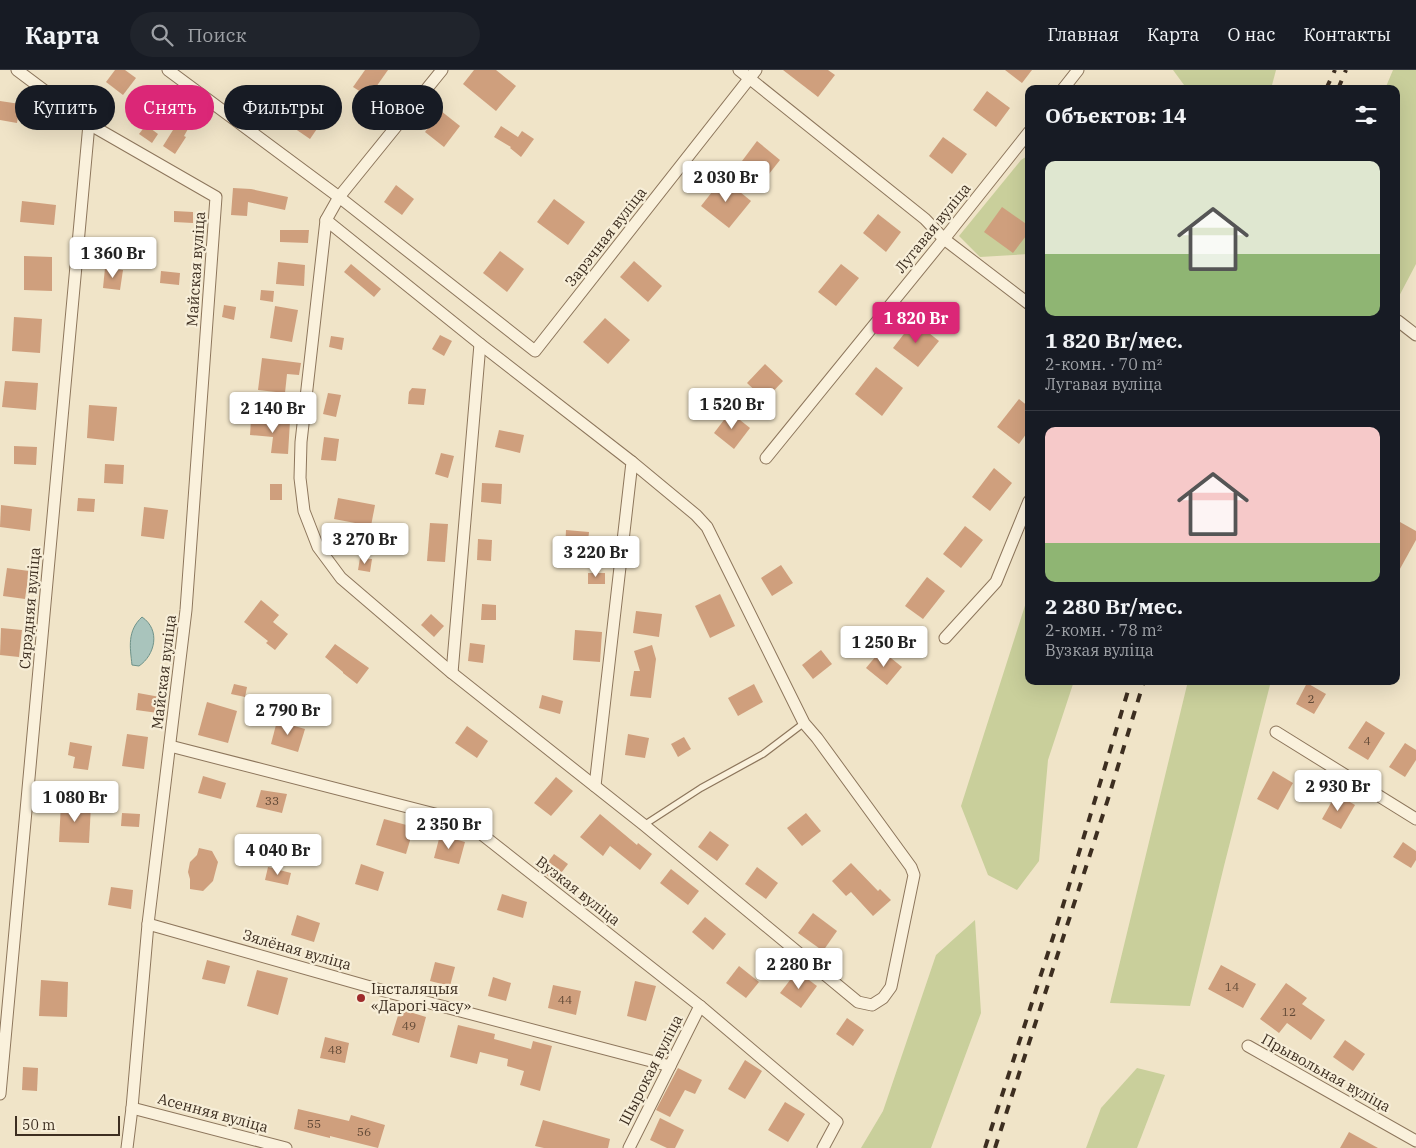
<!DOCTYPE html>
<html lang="ru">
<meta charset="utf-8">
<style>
:root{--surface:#171b24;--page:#20242c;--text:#f1f3f6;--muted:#9ea1a6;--line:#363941;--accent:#db2777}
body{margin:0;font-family:"IBM Plex Serif",serif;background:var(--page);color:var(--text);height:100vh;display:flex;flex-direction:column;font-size:19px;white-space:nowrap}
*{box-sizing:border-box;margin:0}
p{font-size:16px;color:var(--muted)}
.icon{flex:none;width:28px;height:28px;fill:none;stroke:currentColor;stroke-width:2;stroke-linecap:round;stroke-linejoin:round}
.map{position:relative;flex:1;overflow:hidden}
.panel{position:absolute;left:1025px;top:15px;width:375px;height:600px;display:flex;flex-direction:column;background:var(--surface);border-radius:10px;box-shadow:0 5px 20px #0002}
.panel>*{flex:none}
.hud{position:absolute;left:15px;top:15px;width:475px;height:45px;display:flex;gap:10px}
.scale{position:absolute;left:15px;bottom:12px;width:105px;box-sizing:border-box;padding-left:5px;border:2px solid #3d2e20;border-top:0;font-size:14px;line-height:18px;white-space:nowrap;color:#3d2e20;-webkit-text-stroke:4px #f7eed8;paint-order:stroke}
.price{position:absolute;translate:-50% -42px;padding:0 11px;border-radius:5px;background:#fff;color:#222;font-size:16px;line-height:32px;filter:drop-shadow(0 1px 2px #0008)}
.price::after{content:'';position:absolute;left:50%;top:30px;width:15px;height:11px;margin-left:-8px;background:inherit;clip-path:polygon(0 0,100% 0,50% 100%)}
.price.selected{background:var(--accent);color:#fff}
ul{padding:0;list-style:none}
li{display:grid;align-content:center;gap:10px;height:265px;padding:0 20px}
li+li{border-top:1px solid var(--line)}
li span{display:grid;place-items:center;height:155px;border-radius:10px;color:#555}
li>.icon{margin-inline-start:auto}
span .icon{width:90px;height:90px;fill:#fffc;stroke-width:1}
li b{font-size:21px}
h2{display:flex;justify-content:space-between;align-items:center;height:60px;padding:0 20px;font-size:21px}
.tag{padding:0 18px;border-radius:22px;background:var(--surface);box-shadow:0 5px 20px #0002;font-size:18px;line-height:45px}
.tag.selected{background:var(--accent);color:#fff}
header{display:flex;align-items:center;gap:30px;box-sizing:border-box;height:70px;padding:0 25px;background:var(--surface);border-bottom:1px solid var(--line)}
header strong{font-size:24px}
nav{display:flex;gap:28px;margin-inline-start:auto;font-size:18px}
.search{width:350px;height:45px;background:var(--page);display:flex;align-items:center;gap:12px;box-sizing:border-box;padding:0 18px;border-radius:28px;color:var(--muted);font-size:19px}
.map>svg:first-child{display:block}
.green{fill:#c9cf9b}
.water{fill:#a9c4bc;stroke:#6f938a}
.building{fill:#cf9f7d}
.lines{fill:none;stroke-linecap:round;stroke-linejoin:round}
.service-casing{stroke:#8d765c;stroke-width:8}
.minor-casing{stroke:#8d765c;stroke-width:13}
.service{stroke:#faf1dc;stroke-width:5.5}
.minor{stroke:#faf1dc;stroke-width:11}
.rail{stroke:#3d2e20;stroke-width:4;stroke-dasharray:9 9;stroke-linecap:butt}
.poi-dot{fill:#9e2a2b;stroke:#f7eed8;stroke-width:2}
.labels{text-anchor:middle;stroke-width:4.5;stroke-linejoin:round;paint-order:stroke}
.number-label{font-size:12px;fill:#624a37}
.street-label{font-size:15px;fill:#3d2e20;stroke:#f7eed8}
.poi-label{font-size:15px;fill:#3d2e20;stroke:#f7eed8;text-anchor:start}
</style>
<header>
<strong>Карта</strong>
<div class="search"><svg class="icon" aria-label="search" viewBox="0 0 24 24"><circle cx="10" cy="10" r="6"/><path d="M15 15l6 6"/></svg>Поиск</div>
<nav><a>Главная</a><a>Карта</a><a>О нас</a><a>Контакты</a></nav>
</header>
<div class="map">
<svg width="1416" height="1078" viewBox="0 0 1416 1078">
<rect width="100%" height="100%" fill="#f0e4c8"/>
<!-- green -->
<g class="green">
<path d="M1173,0H1276L1271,19H1187Z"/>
<path d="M1393,0H1416V194L1396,232V19H1385Z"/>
<path d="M1029,85V184L980,187L959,166L1021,90Z"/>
<path d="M1029,523V611H1074L1048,690L1039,791L1017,820L988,805L961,736Z"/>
<path d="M1188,611H1271L1224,796L1190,936L1110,933Z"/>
<path d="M975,850L981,943L931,1078H861L883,1041L936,885Z"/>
<path d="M1137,998L1165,1005L1137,1078H1086L1101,1038Z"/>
</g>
<!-- water -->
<path class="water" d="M142,547C161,560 155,585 139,596L132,595C130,577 127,561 142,547Z"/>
<!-- building -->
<g class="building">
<path d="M115,0H125L136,8L123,25L106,12Z"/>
<path d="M365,0H388L369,27L353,17Z"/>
<path d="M474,0H496L516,16L496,41L463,14Z"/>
<path d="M783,0H828L835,5L818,27Z"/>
<path d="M1005,0H1032L1022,13Z"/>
<path d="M987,21L1010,38L996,57L973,40Z"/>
<path d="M0,31L20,34L17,53L0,50Z"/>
<path d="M303,40L321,53L310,69L291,56Z"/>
<path d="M441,41L460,56L444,77L425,62Z"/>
<path d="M183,44L193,50L184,66L186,67L175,84L163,76Z"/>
<path d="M146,55L158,64L152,73L139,64Z"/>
<path d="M501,56L518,67L522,61L534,69L521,87L510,78L511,77L494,67Z"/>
<path d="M943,67L967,84L952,104L929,86Z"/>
<path d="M757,71L780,90L765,109L742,91Z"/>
<path d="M723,108L751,131L729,158L701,136Z"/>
<path d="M396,115L414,129L402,145L384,132Z"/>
<path d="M233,118L251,119L288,127L285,140L248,132L247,146L231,145Z"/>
<path d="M554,129L585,152L568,175L537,152Z"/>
<path d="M22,131L56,135L54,155L20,152Z"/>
<path d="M1002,137L1029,156V162L1013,183L984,162Z"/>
<path d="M174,141L193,142V153L174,152Z"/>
<path d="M878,144L901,162L886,182L863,163Z"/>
<path d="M280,160H309L308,173L280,172Z"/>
<path d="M500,181L524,199L507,222L483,203Z"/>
<path d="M24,186L52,187V221L24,220Z"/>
<path d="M634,191L662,216L648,232L620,207Z"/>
<path d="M278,192L305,195L304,216L276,214Z"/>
<path d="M351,194L381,219L374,227L344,202Z"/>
<path d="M841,194L859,208L836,236L818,222Z"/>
<path d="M105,198L123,200L120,220L103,218Z"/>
<path d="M161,201L180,203L179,215L160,213Z"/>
<path d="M261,220L274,221L273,232L260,230Z"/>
<path d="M224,235L236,237L234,250L222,247Z"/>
<path d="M275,236L298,240L292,272L270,268Z"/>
<path d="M14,247L42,249L40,283L12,281Z"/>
<path d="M605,248L630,270L608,294L583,272Z"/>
<path d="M914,251L939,271L918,297L893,278Z"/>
<path d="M440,265L452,271L444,286L432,279Z"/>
<path d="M331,266L344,268L342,280L329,277Z"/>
<path d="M262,288L301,293L299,305L287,304L285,323L258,320Z"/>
<path d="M765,294L783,311L765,330L747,313Z"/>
<path d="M876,297L903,318L882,346L855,324Z"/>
<path d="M5,311L38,313L36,340L2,337Z"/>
<path d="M412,318L426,319L424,335L408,334L409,322Z"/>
<path d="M328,323L341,325L336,347L323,344Z"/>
<path d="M1019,329L1029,337V360L1019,374L997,357Z"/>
<path d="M89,335L117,337L114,371L87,368Z"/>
<path d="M730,342L750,358L734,379L714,363Z"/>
<path d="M251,350L290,351L288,384L271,383L273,367L250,365Z"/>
<path d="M499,360L524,365L520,383L495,377Z"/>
<path d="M324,367L339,369L336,391L321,390Z"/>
<path d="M14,376L37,377L36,395L14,394Z"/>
<path d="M441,383L454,386L448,408L435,404Z"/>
<path d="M105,394L124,395L123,414L104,413Z"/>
<path d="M994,398L1012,413L990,441L972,427Z"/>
<path d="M482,413L502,414L501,434L481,432Z"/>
<rect x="270" y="414" width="12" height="16"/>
<path d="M78,428L95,429L94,442L77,441Z"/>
<path d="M338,428L375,435L371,456L334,449Z"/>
<path d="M1,435L32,439L30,461L0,457Z"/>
<path d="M144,437L168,440L164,469L141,466Z"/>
<path d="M1400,452L1416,461V470L1396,506V459Z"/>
<path d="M430,453L448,454L445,492L427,491Z"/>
<path d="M965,456L983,470L961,498L943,484Z"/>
<path d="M566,460L589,462L587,481L565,480Z"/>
<path d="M478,469L492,470L491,491L477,490Z"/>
<path d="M360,488L372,489L370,502L358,500Z"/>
<path d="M781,495L793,513L772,526L761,508Z"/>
<path d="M7,498L29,501L25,529L3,526Z"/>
<rect x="588" y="503" width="17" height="11"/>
<path d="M927,507L945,521L923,549L905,536Z"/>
<path d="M720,524L735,556L710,568L695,536Z"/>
<path d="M261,530L279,545L273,552L288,564L275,580L266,573L268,571L244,552Z"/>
<path d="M482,534L496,535V550H481Z"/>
<path d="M636,541L662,544L659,567L633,563Z"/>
<path d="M431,544L444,556L434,567L421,555Z"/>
<path d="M1,558L22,560L19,587L0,585Z"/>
<path d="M575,560L602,562L600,592L573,590Z"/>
<path d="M470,573L485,575L483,593L468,591Z"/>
<path d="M335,574L369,598L357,614L343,603V602L325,587Z"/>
<path d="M652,575L656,589L651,628L630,626L634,601H640L634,581Z"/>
<path d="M821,580L832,594L813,609L802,595Z"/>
<path d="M881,580L902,597L887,615L866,598Z"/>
<path d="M1307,613L1326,624L1314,644L1296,634Z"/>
<path d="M234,614L247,617L245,627L231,624Z"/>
<path d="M754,614L763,632L738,646L728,628Z"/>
<path d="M138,623L160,627L158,643L136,640Z"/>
<path d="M542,625L563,631L560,644L539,638Z"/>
<path d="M207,632L237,641L228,673L198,665Z"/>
<path d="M277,651L305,659L298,682L271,674Z"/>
<path d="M1366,651L1385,663L1368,690L1348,678Z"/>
<path d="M467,656L488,671L477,688L455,673Z"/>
<path d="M127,664L148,667L144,699L122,696Z"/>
<path d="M628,664L649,668L645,688L625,685Z"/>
<path d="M684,667L691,679L678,687L671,674Z"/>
<path d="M70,672L92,676L88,700L73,698L75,687L68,685Z"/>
<path d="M1405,673L1416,680V690L1405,707L1389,697Z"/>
<path d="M1273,701L1293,713L1278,740L1257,729Z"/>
<path d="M203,706L226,713L221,729L198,723Z"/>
<path d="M556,707L573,721L551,746L534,733Z"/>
<path d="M261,720L287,724L282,743L256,737Z"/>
<path d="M1336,724L1355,735L1341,759L1322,749Z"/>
<path d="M61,733L91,735L89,773L59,772Z"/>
<path d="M122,743L140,744L139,757L121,756Z"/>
<path d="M806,743L821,761L802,776L787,758Z"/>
<path d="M600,744L637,775L638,773L652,784L640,800L610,776L603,786L580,767Z"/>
<path d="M384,749L414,757L406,784L376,775Z"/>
<path d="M710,761L729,775L717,791L698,777Z"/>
<path d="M440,765L465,772L459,794L434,788Z"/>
<path d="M1403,772L1416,781V790L1411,798L1393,787Z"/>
<path d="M199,778L212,781L218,792L213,811L203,821L190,819V809L188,802L190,792L197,785Z"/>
<path d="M554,784L568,794L555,811L541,801Z"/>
<path d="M851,793L878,821L880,819L891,830L873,846L851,822L846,826L832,811Z"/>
<path d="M361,794L384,802L378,821L355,814Z"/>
<path d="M268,797L291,803L288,815L265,810Z"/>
<path d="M757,797L778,813L766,829L745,814Z"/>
<path d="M671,799L699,821L688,835L660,813Z"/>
<path d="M111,817L133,820L131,839L108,835Z"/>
<path d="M502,824L527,832L523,848L497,840Z"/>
<path d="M813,843L837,861L823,881L798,863Z"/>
<path d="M297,845L320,853L314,872L291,865Z"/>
<path d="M705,847L726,864L713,880L692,862Z"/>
<path d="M207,890L230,896L225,914L202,909Z"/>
<path d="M435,892L455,897L450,916L430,911Z"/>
<path d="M1221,895L1256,914L1243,938L1208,919Z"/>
<path d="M739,896L759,912L746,928L726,913Z"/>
<path d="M257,900L288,908L278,945L247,936Z"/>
<path d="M797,901L817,916L801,938L780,923Z"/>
<path d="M493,907L511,913L506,931L488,926Z"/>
<path d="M41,910L68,912L67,947L39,946Z"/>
<path d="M635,911L656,916L646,951L627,946Z"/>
<path d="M1286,913L1307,928L1302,934L1325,950L1311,970L1287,953L1279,963L1260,949Z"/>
<path d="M553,915L581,921L576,945L548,938Z"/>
<path d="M400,939L426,947L419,973L392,965Z"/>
<path d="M847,948L864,960L853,976L836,964Z"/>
<path d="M458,955L495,964L494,969L531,979L533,971L552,976L540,1021L520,1015L524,1001L507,996L508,989L480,982L477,994L450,987Z"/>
<path d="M325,967L349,973L345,993L320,988Z"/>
<path d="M1345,970L1365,984L1353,1001L1333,987Z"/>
<path d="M745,990L762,1001L745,1029L728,1019Z"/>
<path d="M23,997L38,998L37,1021L22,1020Z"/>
<path d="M678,998L702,1010L695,1024L685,1020L670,1047L656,1040Z"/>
<path d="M785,1032L805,1044L788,1072L768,1060Z"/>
<path d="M298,1039L349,1051L351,1045L385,1055L378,1078L330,1066V1068L294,1059Z"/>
<path d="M660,1048L684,1060L675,1078H667L650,1070Z"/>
<path d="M543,1050L610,1069L608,1078H544L535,1076Z"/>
<path d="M1349,1062L1378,1078H1340Z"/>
</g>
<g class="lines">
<defs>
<path id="service" d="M644,755L701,718L763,684L804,653"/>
<g id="minor">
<path d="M17,0L89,54L216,127L186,540L148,854L132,1038L127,1078"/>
<path d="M168,0L339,127L535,281L756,0"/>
<path d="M442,0L339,127L326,150L480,274L632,392L595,716"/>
<path d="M739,0L925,149L944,169L1029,234"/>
<path d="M1063,19L1078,0"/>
<path d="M326,150L301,372L300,408L304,441L318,477L341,508L452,603L644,755L858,932L872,935L883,928L891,917L914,805L911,797L817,668L804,653L707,457L696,445L632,392"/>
<path d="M1398,251L1416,265"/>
<path d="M766,388L944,169L1029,62"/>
<path d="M945,568L996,512L1029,431"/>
<path d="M452,603L480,274"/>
<path d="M1276,662L1416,749"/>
<path d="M170,676L466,752L700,936L837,1052L823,1078"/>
<path d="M148,854L388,922L670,996"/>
<path d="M1248,976L1416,1071"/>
<path d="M0,1024L89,54"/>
<path d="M132,1038L286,1078"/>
<path d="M629,1078L700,936"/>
</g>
</defs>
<!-- service casing -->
<use href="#service" class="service-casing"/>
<!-- minor casing -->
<use href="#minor" class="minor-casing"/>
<!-- service -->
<use href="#service" class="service"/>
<!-- minor -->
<use href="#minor" class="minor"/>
<!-- rail -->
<g class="rail">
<path d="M1326,19L1335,0"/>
<path d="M1338,19L1346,0"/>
<path d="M985,1078L1058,852L1131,611"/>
<path d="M995,1078L1108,729L1144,611"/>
</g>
</g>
<!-- markers -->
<circle class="poi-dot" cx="361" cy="928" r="5"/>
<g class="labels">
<!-- number labels -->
<g class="number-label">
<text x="1311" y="633">2</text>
<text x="1367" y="675">4</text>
<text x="272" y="735">33</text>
<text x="1232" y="921">14</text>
<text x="565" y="934">44</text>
<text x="1289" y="946">12</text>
<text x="409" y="960">49</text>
<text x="335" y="984">48</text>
<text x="314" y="1058">55</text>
<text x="364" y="1066">56</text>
</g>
<!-- street labels -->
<g class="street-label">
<text transform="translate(933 158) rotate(-51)" y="5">Лугавая вуліца</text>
<text transform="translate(606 167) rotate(-52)" y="5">Зарэчная вуліца</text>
<text transform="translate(196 199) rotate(-86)" y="5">Майская вуліца</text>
<text transform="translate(30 538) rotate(-85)" y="5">Сярэдняя вуліца</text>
<text transform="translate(164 602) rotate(-83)" y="5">Майская вуліца</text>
<text transform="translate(578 821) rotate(38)" y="5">Вузкая вуліца</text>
<text transform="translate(297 880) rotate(16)" y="5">Зялёная вуліца</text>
<text transform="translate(651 1000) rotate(-63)" y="5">Шырокая вуліца</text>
<text transform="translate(1326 1003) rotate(29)" y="5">Прывольная вуліца</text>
<text transform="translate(213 1043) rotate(15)" y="5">Асенняя вуліца</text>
</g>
<!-- poi labels -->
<g class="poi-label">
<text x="371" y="924">Інсталяцыя<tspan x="371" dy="17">«Дарогі часу»</tspan></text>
</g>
</g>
</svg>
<div class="scale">50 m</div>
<b class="price" style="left:726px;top:133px">2 030 Br</b>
<b class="price" style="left:113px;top:209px">1 360 Br</b>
<b class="price selected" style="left:916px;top:274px">1 820 Br</b>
<b class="price" style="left:732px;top:360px">1 520 Br</b>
<b class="price" style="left:273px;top:364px">2 140 Br</b>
<b class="price" style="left:365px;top:495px">3 270 Br</b>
<b class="price" style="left:596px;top:508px">3 220 Br</b>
<b class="price" style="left:884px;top:598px">1 250 Br</b>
<b class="price" style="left:288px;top:666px">2 790 Br</b>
<b class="price" style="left:1338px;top:742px">2 930 Br</b>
<b class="price" style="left:75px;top:753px">1 080 Br</b>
<b class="price" style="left:449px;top:780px">2 350 Br</b>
<b class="price" style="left:278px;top:806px">4 040 Br</b>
<b class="price" style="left:799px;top:920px">2 280 Br</b>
<div class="hud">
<a class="tag">Купить</a>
<a class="tag selected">Снять</a>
<a class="tag">Фильтры</a>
<a class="tag">Новое</a>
</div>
<section class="panel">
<h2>Объектов: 14<svg class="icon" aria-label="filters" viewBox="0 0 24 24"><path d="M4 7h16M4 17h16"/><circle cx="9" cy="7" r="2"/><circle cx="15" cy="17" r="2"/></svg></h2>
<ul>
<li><span style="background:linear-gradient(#dfe7d0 60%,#8fb573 0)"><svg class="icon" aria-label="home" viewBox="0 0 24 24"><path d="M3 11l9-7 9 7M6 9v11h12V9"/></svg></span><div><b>1 820 Br/мес.</b><p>2-комн. · 70 m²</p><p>Лугавая вуліца</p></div></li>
<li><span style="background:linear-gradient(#f6c9c9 75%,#8fb573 0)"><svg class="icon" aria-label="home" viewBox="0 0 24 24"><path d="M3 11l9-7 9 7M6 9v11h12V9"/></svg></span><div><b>2 280 Br/мес.</b><p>2-комн. · 78 m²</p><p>Вузкая вуліца</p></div></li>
</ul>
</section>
</div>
